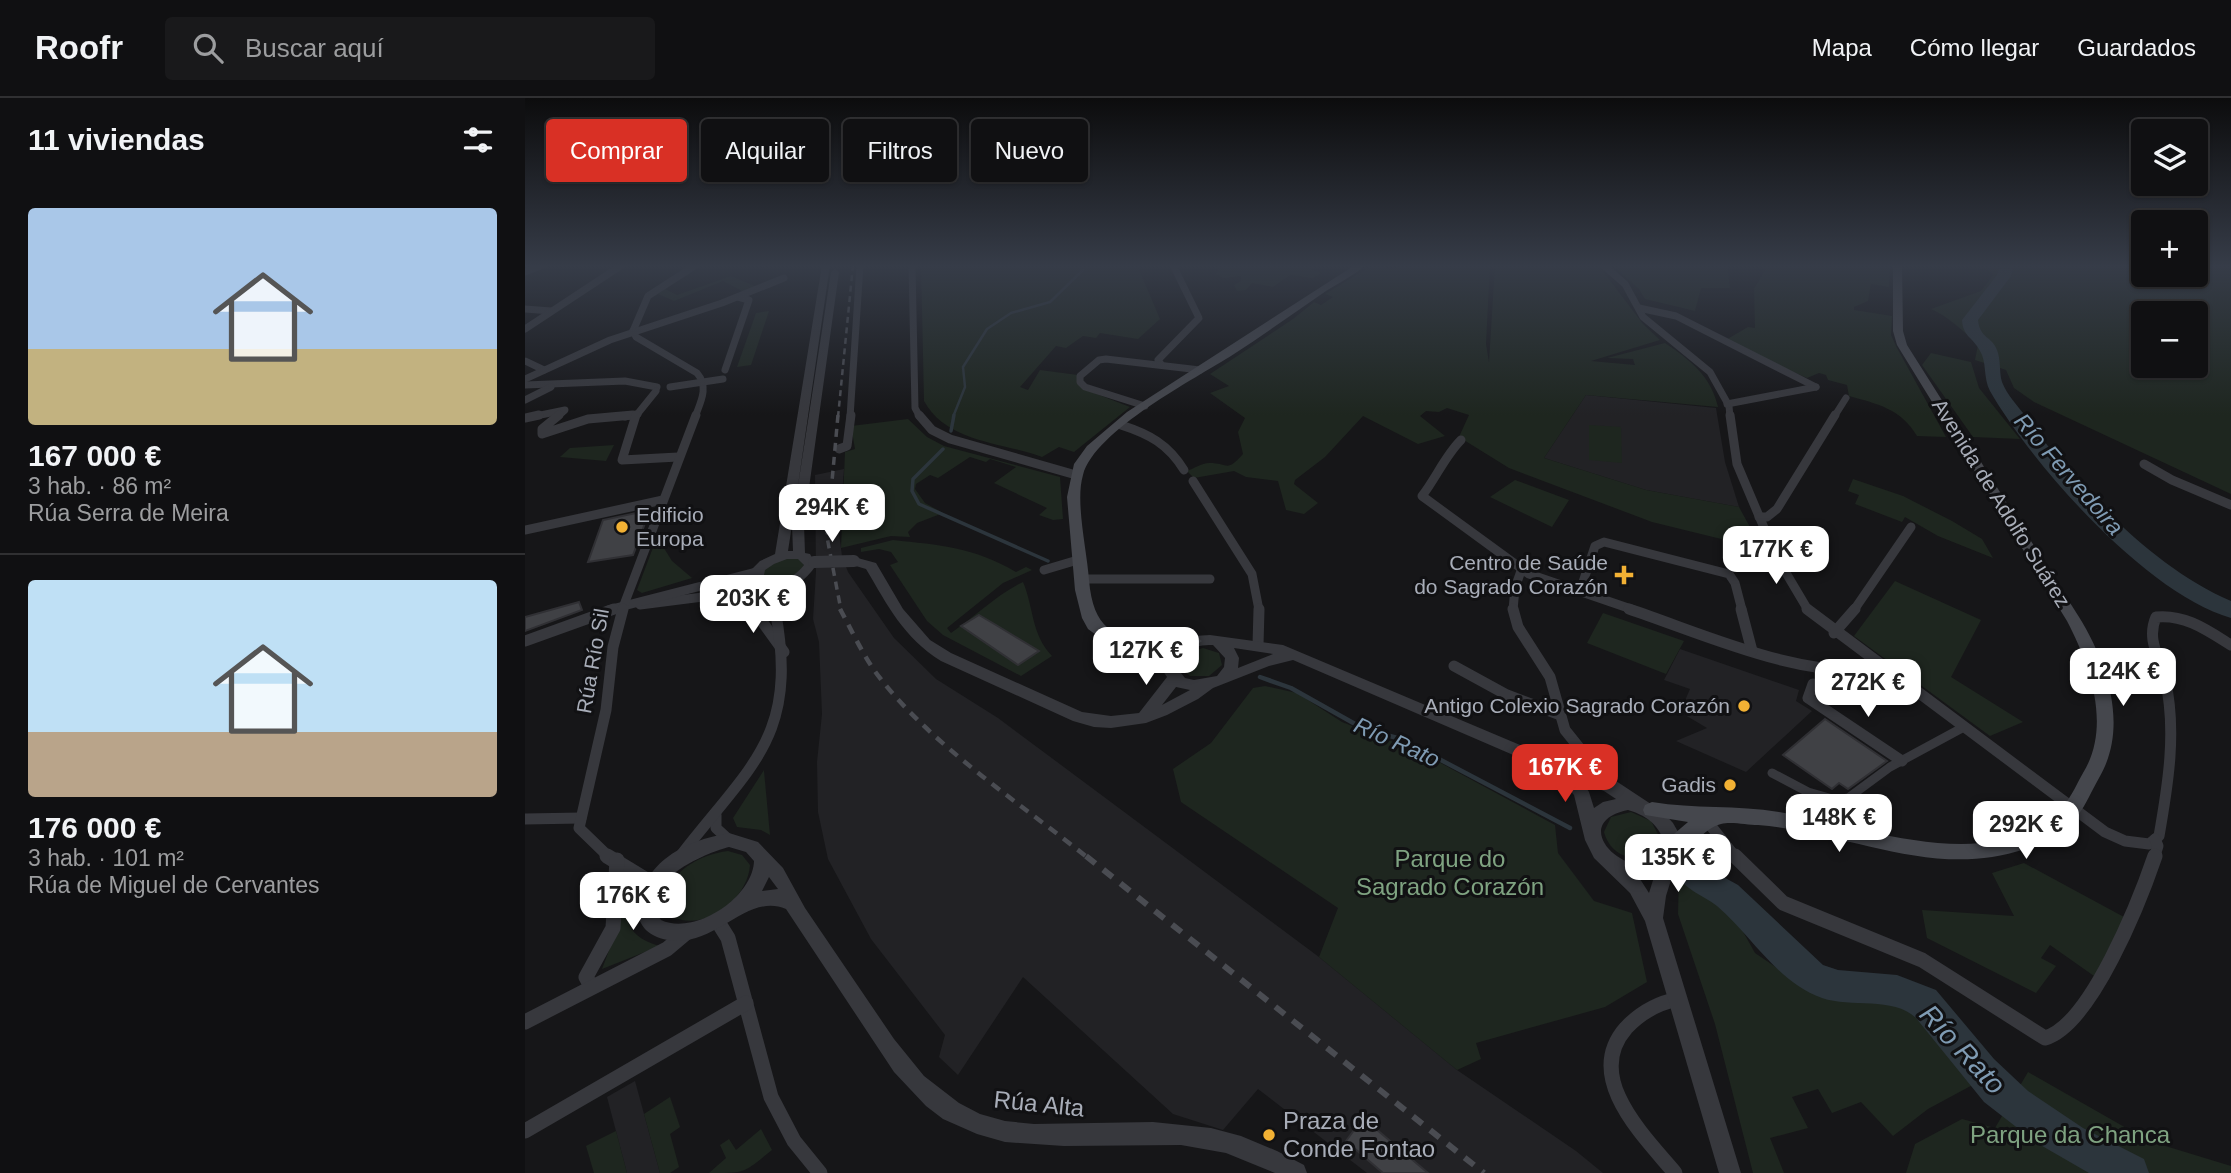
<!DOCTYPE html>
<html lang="es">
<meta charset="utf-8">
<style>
:root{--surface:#101012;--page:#19191b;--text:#f1f3f6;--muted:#9c9d9f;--line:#303032;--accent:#d93025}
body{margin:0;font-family:Helvetica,sans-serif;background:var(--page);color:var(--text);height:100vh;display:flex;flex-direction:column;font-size:26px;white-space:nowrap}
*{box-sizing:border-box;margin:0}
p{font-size:23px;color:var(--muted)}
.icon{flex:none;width:38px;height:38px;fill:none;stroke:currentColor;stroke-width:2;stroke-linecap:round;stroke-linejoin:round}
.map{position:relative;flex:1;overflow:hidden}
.drawer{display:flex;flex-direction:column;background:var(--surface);width:525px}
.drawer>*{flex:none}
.top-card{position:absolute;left:21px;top:21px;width:665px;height:63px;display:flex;gap:14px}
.buttons{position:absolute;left:1606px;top:21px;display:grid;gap:14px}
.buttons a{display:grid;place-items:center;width:77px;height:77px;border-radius:7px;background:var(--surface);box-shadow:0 2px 5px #0004,0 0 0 2px var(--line);font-size:35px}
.price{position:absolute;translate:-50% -60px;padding:0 16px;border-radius:14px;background:#fff;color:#222;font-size:23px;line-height:46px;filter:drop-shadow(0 2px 4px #0008)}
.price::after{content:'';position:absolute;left:50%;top:42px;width:21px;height:16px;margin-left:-10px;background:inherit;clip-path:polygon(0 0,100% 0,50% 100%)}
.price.active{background:var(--accent);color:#fff}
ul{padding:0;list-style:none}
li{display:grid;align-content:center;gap:14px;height:371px;padding:0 28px}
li+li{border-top:2px solid var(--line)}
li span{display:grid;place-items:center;height:217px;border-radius:7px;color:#555}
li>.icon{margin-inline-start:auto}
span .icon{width:126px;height:126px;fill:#fffc;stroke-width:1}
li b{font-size:30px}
h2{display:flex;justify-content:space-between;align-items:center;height:84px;padding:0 28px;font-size:30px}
.tag{padding:0 24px;border-radius:7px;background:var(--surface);box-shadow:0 2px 5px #0004,0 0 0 2px var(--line);font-size:24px;line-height:63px}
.tag.active{background:var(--accent);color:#fff}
header{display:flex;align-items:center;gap:42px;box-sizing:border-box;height:98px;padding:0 35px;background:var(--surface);border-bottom:2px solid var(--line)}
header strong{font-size:33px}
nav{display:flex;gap:38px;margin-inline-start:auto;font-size:24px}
.search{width:490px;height:63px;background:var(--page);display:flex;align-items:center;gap:18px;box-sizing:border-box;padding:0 24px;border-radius:7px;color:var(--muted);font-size:26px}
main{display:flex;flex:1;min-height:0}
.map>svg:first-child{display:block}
.built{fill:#222225}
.green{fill:#1e261f;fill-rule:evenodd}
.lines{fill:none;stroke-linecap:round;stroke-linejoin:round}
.stream-far2{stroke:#2c353c;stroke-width:2.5}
.stream-far1{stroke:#2c353c;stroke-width:3.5}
.stream{stroke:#2c353c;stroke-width:4.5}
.river{fill:#2c353c;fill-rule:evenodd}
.building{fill:#404145;stroke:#303034;stroke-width:2}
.pedestrian{stroke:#37383d;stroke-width:9}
.minor-far3{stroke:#37383d;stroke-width:7}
.minor-far2{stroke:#37383d;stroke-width:9}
.minor-far1{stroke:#37383d;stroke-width:11}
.minor{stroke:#37383d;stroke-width:15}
.tertiary{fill:#37383d;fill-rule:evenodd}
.secondary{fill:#45474d;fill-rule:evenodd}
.rail-far3{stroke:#4a4c52;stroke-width:2.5;stroke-dasharray:6 4.5;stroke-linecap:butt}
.rail-far2{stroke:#4a4c52;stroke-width:3.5;stroke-dasharray:8 6;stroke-linecap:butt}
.rail-far1{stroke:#4a4c52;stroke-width:4.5;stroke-dasharray:10 8;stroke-linecap:butt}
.rail{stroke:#4a4c52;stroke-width:6;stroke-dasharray:12 10;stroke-linecap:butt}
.tertiary-bridge{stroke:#37383d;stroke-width:12}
.poi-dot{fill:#f2b134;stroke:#111113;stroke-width:2.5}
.labels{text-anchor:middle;stroke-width:6;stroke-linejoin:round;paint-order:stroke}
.street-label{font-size:21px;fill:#a8adb8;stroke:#111113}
.poi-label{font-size:21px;fill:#a8adb8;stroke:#111113;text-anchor:end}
.water-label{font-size:23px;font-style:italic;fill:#7f9bb3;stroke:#111113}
.near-park-label{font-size:24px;fill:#7fa381;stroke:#111113}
.near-street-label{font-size:24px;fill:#a8adb8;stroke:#111113}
.near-poi-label{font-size:24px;fill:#a8adb8;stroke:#111113;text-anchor:start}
.near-water-label{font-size:28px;font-style:italic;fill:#7f9bb3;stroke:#111113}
</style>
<header>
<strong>Roofr</strong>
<div class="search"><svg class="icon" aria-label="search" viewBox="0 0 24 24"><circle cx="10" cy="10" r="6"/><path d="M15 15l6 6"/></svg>Buscar aquí</div>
<nav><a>Mapa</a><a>Cómo llegar</a><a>Guardados</a></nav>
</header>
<main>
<section class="drawer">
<h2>11 viviendas<svg class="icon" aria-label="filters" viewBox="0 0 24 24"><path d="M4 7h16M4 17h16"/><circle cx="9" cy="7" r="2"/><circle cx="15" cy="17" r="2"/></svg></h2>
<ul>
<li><span style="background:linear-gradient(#a9c7e8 65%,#c2b280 0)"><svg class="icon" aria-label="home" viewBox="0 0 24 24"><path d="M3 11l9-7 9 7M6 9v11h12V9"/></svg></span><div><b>167 000 €</b><p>3 hab. · 86 m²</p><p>Rúa Serra de Meira</p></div></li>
<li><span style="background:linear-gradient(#bfe0f5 70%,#b9a48a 0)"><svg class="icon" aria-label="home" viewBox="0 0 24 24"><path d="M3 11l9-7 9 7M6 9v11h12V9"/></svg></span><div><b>176 000 €</b><p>3 hab. · 101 m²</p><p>Rúa de Miguel de Cervantes</p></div></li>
</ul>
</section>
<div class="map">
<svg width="1706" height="1075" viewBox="0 0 1706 1075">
<rect width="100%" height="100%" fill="#161618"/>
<!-- built -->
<g class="built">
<path d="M1061,297L1191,310L1200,364L1214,409L1121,392L1019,360Z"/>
<path d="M319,371L314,435L317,458L323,474L369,540L411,581L473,620L794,859L932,972L1051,1053L1078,1075H842L733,991L698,1032L648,1016L498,879L433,977L414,959L420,937L346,841L303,761L293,714L292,664L297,616L294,544L288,521L291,474L290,377Z"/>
<path d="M1155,551L1274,592L1271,603L1287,613L1221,674L1151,643L1182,630L1155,614L1165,591L1139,582Z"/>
<path d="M110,983L119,1016L135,1075H102L82,999Z"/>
</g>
<!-- green -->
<g class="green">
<path d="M396,167H612L635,221L613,241L575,235L571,240L558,238L541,250L531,248L495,289L503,292L515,272L553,277L559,291L605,309L549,354L534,349L517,359C477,344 422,345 399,303Z"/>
<path d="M682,167H794L787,172L796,175L788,180L765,177L748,189L727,185L721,192L712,193L709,187L716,183V178L698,180L691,176L693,171Z"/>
<path d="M848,167L872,171L878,167H965L961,246L964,264L970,167H1070L1077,172L1118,226L1135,242L1066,263L1110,267L1108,261L1082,260L1140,245C1165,262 1186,278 1193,309L1061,297L1019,360L1121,392L1214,409L1237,451L1127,424L984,370L934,339L944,317L922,310L914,314L901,313L895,318L920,338L893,346L838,318L800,359L770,382L769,386L793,405L779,416L761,412L753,383L721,379L709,373L669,380L662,373C668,371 677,365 684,365C704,365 701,375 718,356L713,334L720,320L685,295L704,288L685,276L768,221L789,204L796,207L808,199L800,196Z"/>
<path d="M1087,167H1202L1205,190H1176L1170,213L1120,201L1114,191Z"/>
<path d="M1234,167H1365L1364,189L1346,186L1343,203L1329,209V212L1367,218L1366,237L1371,248L1421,339L1392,338C1376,311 1353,306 1324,298L1322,287L1303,282L1301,277L1294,275L1282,280L1199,243L1223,229L1230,230L1229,191L1240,172Z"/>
<path d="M1463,167H1619V177H1671V167H1706V396L1509,304L1489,290L1481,272L1450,262L1453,247C1438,233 1424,219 1406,211L1456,193L1469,176L1457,170ZM1671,215V268H1619V215Z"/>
<path d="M206,178L232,189L219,194L198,183L149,203L133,196L140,191L152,197Z"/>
<path d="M244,213L226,267L212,269L231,215Z"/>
<path d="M1406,255L1446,264L1454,290L1495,341L1448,339L1397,267Z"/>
<path d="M383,321L402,339L419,348L535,379L538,421L528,422L514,417L522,410L469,385L491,369L465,361L461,364L445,359L413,380L405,377L391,386L390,391L400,405L418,415L392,425L383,434L385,439L366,438L316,450L320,354L330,351L326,328Z"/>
<path d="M1064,327L1096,329L1097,365L1064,362Z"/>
<path d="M89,347L81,363L35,359L45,350Z"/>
<path d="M1328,381L1378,398L1427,423L1457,441L1468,460L1413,438L1380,419L1377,424L1330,406L1334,397L1323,393Z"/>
<path d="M990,382L1044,402L1027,429L965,399Z"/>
<path d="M132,439L147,463L167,480L117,495L112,492Z"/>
<path d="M368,442C414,447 449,449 491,474L501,469L507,472L478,485L422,530L426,535C451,518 471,497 498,484C509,510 506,536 527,558L496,578L418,537L402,523L365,467L373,464L366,454L354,451L336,454V450Z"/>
<path d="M259,460H274L279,467C270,480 253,489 238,480L239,471Z"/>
<path d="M1370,483L1456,522L1426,579L1498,624L1465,638L1329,538Z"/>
<path d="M1078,515L1159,543L1141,576L1062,545Z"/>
<path d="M678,550L694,555L697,567L684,578H665L657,571L658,562L665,554Z"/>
<path d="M740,588L772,595L817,624L899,656L1030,727L1033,755L1069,803L1107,815L1122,884L1080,909L951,945L956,961L932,972L794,859L813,810L656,704L648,671L686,645L728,590Z"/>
<path d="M239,672V673L245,737L236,732L212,729L208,720Z"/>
<path d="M1106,714L1126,723L1135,740L1129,756C1108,766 1085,757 1079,734L1086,719Z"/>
<path d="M203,753L217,757L225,767C223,803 173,840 140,814L139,795C153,770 174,757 203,753Z"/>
<path d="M1499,765L1599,819L1587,857L1569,878L1525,847L1516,860L1531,868L1511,895L1402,840L1397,812L1489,818L1467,775Z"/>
<path d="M1154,776L1174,783L1216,830L1230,855L1270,882L1371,899L1397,909L1453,984L1403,1011L1368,1038L1336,1004L1307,1015L1293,991L1267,999L1283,1030L1245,1040L1259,1075H1228L1190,926L1153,816Z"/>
<path d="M96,777L108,790C107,797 105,801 103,807C97,830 115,843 135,848L77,871L97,818Z"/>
<path d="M1503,974L1624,1043L1706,1068V1075H1381L1390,1046L1437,1021L1470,1030Z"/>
<path d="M145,999L155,1029L145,1036L154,1069L145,1075H135L119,1016Z"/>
<path d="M236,1031L247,1052C218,1075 222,1075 184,1075L201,1060L195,1047L204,1041L211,1052Z"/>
<path d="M91,1033L102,1075H69L61,1048Z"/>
</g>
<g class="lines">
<!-- stream-far2 -->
<g class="stream-far2">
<path d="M1611,167L1619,168"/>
<path d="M428,319L440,289L438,269L462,231L486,215L525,204L558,172L559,167"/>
</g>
<!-- stream-far1 -->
<g class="stream-far1">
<path d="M426,333L429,317"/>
<path d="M418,351L388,381L387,393L394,406L523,463"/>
</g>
<!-- stream -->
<path class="stream" d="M735,579L766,590L839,631L876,641L1045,730"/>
<!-- river -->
<g class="river">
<path d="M1475,167H1489L1486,178L1453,222C1455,241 1467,238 1472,252C1476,262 1474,274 1477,284C1482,297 1493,308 1501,319C1550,387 1628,470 1706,503V520C1622,496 1508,368 1465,293C1458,280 1462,264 1455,253C1448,239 1438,239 1437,222L1472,177Z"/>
<path d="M1166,761L1213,787L1298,867L1313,872L1372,877L1411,892L1469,961L1503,993L1558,1030L1619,1061L1624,1075H1564L1512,1045L1459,1004L1391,920C1368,898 1326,910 1297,900C1252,884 1227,838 1192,808C1178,797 1158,791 1151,775L1155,765Z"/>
</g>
</g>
<!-- building -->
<g class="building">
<path d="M125,412L108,457L63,464L78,422Z"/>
<path d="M54,504L57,512L0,533V519Z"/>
<path d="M454,517L471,527L514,553L493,567L436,528Z"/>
<path d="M1300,621L1362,663L1323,691L1314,685L1307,691L1258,657Z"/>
<path d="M838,1020L903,1075H858L821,1043Z"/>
</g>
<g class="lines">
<!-- pedestrian -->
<path class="pedestrian" d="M1247,675L1283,694L1311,702L1323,700L1365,669L1437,630"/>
<!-- minor-far3 -->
<g class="minor-far3">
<path d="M387,167L390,310L395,319"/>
<path d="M1078,167L1100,186L1118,219L1185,274L1204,308L1205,319"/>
<path d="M0,174L18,167"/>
<path d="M1114,210L1151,218L1291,289"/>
<path d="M0,211L26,213"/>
<path d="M0,231L97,167"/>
<path d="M108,233L111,239L172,275C184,289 176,303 170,319"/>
<path d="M108,233L123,198L171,167"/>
<path d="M0,263L19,272"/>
<path d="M636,266L633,262L674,220L648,167"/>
<path d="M200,272L224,202L213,199"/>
<path d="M0,281L85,242L197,205L259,180"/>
<path d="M0,287L100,283L132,289"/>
<path d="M145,289L198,281"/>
<path d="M0,302L26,289"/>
<path d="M1202,306L1291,289"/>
<path d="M620,308L560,289L555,284V278L574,262L581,261L675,272"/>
<path d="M6,319L40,312L32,319"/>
<path d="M100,319L113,316"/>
<path d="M110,319L131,293"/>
<path d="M325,319L335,167"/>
<path d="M1309,319L1321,300"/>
</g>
<!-- minor-far2 -->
<g class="minor-far2">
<path d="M34,317L17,331V336L63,321L108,317"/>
<path d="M111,317L97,362L153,359"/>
<path d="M394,317L407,332L425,341L551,377"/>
<path d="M1205,317L1212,366L1251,458L1283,512"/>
<path d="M0,320L14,317"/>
<path d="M596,327C624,336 643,346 659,372"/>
<path d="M936,342C920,358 911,380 897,398L1004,476L1109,512"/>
<path d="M314,351L322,348L326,317"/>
<path d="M1619,366L1647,382L1706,407"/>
<path d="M668,383L727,476L734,512"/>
<path d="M1234,419H1242L1252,411L1310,317"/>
<path d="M0,432L138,402"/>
<path d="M519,472L556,461"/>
<path d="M558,481H685"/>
<path d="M1055,493L1070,448L1079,444L1204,476L1210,485L1217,512"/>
<path d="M115,507L217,494L229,512"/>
<path d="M83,512L231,474"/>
<path d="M97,512L171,317"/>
<path d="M251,512L248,498L251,489"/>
<path d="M988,512L990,490L997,470"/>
<path d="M1329,512L1386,429"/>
</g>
<!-- minor-far1 -->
<g class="minor-far1">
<path d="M228,511L259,554"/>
<path d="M988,511L993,529L1025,579L1040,632L1085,688"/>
<path d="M1104,511C1184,538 1273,580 1359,572"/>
<path d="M1216,511L1227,553"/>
<path d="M1282,511L1580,734L1600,743L1624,746L1634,738C1643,687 1652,632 1640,581C1635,560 1621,542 1631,519C1660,516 1682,532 1706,547"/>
<path d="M1309,535L1330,511"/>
<path d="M0,543L89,511"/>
<path d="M733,547L734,511"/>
<path d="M929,568L982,597L1033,616"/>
<path d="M1288,586L1283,600L1377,663"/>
<path d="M191,717V730L204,742"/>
<path d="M0,721L56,720"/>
<path d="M1182,723L1211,760"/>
<path d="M156,757C227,665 274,639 250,511"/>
<path d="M85,760L54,730L81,612L88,549L98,511"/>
<path d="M1629,760L1633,748L1630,741"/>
</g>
<!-- minor -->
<g class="minor">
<path d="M82,758L128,786"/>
<path d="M1210,758L1258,805L1397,862L1520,940C1566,927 1615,802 1630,758"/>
<path d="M193,824L203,840L246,999L269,1043L295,1075"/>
<path d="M66,888L61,879L88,830L92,762"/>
<path d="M0,924L142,851L161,835"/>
<path d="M0,1033L221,905"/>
<path d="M1150,1075C1118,1037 1058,979 1101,930C1115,915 1133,905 1153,901"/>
</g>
<!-- tertiary -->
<g class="tertiary">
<path d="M297,167H305L272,394L306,174L310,171L314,174L279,426L280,455L285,456L291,467C277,490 251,500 226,487L224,474L235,463L250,456ZM267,427L268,453H263ZM262,461H273L279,467C269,480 253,488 238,482L240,472L249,466Z"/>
<path d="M329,459L351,465L378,511L405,542L426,555L557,614L586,618L614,615L642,579L636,570L648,547L669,538L685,537L758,547L1038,665L1091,683L1138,714L1148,725L1157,741L1158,753L1150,769L1141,798L1138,820L1216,1075H1194L1120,823L1105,795L1069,760L1060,742L1049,697L1030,675L768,562L744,568L688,590L673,601L642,617L621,625L586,630L569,629L548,623L416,563C378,539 363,508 341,471L324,466L323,463L324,460ZM688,547L700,560L699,569L692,578L669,582L660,580L651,569C660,551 667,547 688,547ZM709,550L748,556L713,570L714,560ZM651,589L665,592L637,607ZM1058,685L1079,693L1091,701L1078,704L1069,710L1064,694ZM1103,712C1124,718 1139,731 1140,753C1114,795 1035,726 1103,712ZM1129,779L1124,795L1115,781Z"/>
<path d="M204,735L233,744L258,770L280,810L369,941L399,978L434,1005L455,1016L480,1023L509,1026L628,1024L686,1030L716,1038L752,1053L779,1067L782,1075H750L701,1055L656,1047L539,1048L480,1044L452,1036L418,1021L401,1008L369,974L261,811C221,794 190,851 143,842C94,833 113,782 140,761C158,746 182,739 204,735ZM204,749L221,754L229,763C228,799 170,838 136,822C108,787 179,755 204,749ZM244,779L253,791L237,793Z"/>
</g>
<!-- secondary -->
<g class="secondary">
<path d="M830,167H841C829,177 814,185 801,193C770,214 740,236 709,256C670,281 570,332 558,377C550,404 562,452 564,482C570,554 614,540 669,537L677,543L669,549L634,550L652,564L644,570L619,556L578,542L563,531L557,520L550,492L542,399L549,366L562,348L602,314Z"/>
<path d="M1368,167H1377L1378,233L1382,247L1554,519C1583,566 1604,629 1574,680C1567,692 1561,707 1553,717C1540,733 1519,745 1500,751C1408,782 1324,734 1233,727C1222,727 1206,723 1196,726C1177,730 1161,761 1142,754L1139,748L1142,742L1163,724L1120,717L1118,712L1120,707L1127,704C1169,711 1212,707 1254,714C1338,728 1471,782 1539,707C1547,698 1552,685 1558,675C1587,628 1565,567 1542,523L1372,247L1368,233Z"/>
</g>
<!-- rail-far3 -->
<path class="rail-far3" d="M313,319L328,167"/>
<!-- rail-far2 -->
<path class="rail-far2" d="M313,317L302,439L316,512"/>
<!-- rail-far1 -->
<path class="rail-far1" d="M315,511C326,531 336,553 349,572C400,643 495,705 563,760"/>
<!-- rail -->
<path class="rail" d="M561,758L959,1075"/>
<!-- tertiary-bridge -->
<path class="tertiary-bridge" d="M289,464L329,463"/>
</g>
<!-- sky -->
<linearGradient id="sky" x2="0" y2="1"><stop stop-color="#0c0c0d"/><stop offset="0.53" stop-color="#363c48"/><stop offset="1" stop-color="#363c48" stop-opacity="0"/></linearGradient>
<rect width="1706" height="317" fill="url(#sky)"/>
<!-- markers -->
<g class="poi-dot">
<circle cx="97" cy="429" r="7"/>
<path d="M1095.5 466.5h7v7h7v7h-7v7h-7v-7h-7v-7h7z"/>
<circle cx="1219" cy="608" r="7"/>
<circle cx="1205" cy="687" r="7"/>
<circle cx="744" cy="1037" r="7"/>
</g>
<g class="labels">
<!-- street labels -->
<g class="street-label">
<text transform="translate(1476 405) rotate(58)" y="7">Avenida de Adolfo Suárez</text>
<text transform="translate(68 563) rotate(-80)" y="7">Rúa Río Sil</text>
</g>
<!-- poi labels -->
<g class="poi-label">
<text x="111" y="424" text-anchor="start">Edificio<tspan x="111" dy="24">Europa</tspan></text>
<text x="1083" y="472">Centro de Saúde<tspan x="1083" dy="24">do Sagrado Corazón</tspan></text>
<text x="1205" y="615">Antigo Colexio Sagrado Corazón</text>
<text x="1191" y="694">Gadis</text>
</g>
<!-- water labels -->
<g class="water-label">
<text transform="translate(1544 376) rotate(49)" y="8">Río Fervedoira</text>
<text transform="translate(872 644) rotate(24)" y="8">Río Rato</text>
</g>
<!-- near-park labels -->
<g class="near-park-label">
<text x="925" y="769">Parque do<tspan x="925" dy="28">Sagrado Corazón</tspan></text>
<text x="1545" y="1045">Parque da Chanca</text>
</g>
<!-- near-street labels -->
<g class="near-street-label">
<text transform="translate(514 1006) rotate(6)" y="8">Rúa Alta</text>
</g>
<!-- near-poi labels -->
<g class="near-poi-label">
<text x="758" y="1031">Praza de<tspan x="758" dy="28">Conde Fontao</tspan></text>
</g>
<!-- near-water labels -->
<g class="near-water-label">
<text transform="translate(1438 951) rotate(47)" y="10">Río Rato</text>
</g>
</g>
</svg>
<div class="buttons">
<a><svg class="icon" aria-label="layers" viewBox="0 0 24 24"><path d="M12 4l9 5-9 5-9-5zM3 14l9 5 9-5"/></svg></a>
<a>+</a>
<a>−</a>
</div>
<b class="price" style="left:307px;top:446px">294K €</b>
<b class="price" style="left:1251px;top:488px">177K €</b>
<b class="price" style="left:228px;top:537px">203K €</b>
<b class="price" style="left:621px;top:589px">127K €</b>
<b class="price" style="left:1598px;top:610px">124K €</b>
<b class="price" style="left:1343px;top:621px">272K €</b>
<b class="price active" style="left:1040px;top:706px">167K €</b>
<b class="price" style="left:1314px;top:756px">148K €</b>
<b class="price" style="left:1501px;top:763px">292K €</b>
<b class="price" style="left:1153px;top:796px">135K €</b>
<b class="price" style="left:108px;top:834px">176K €</b>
<div class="top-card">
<a class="tag active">Comprar</a>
<a class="tag">Alquilar</a>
<a class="tag">Filtros</a>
<a class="tag">Nuevo</a>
</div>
</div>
</main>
